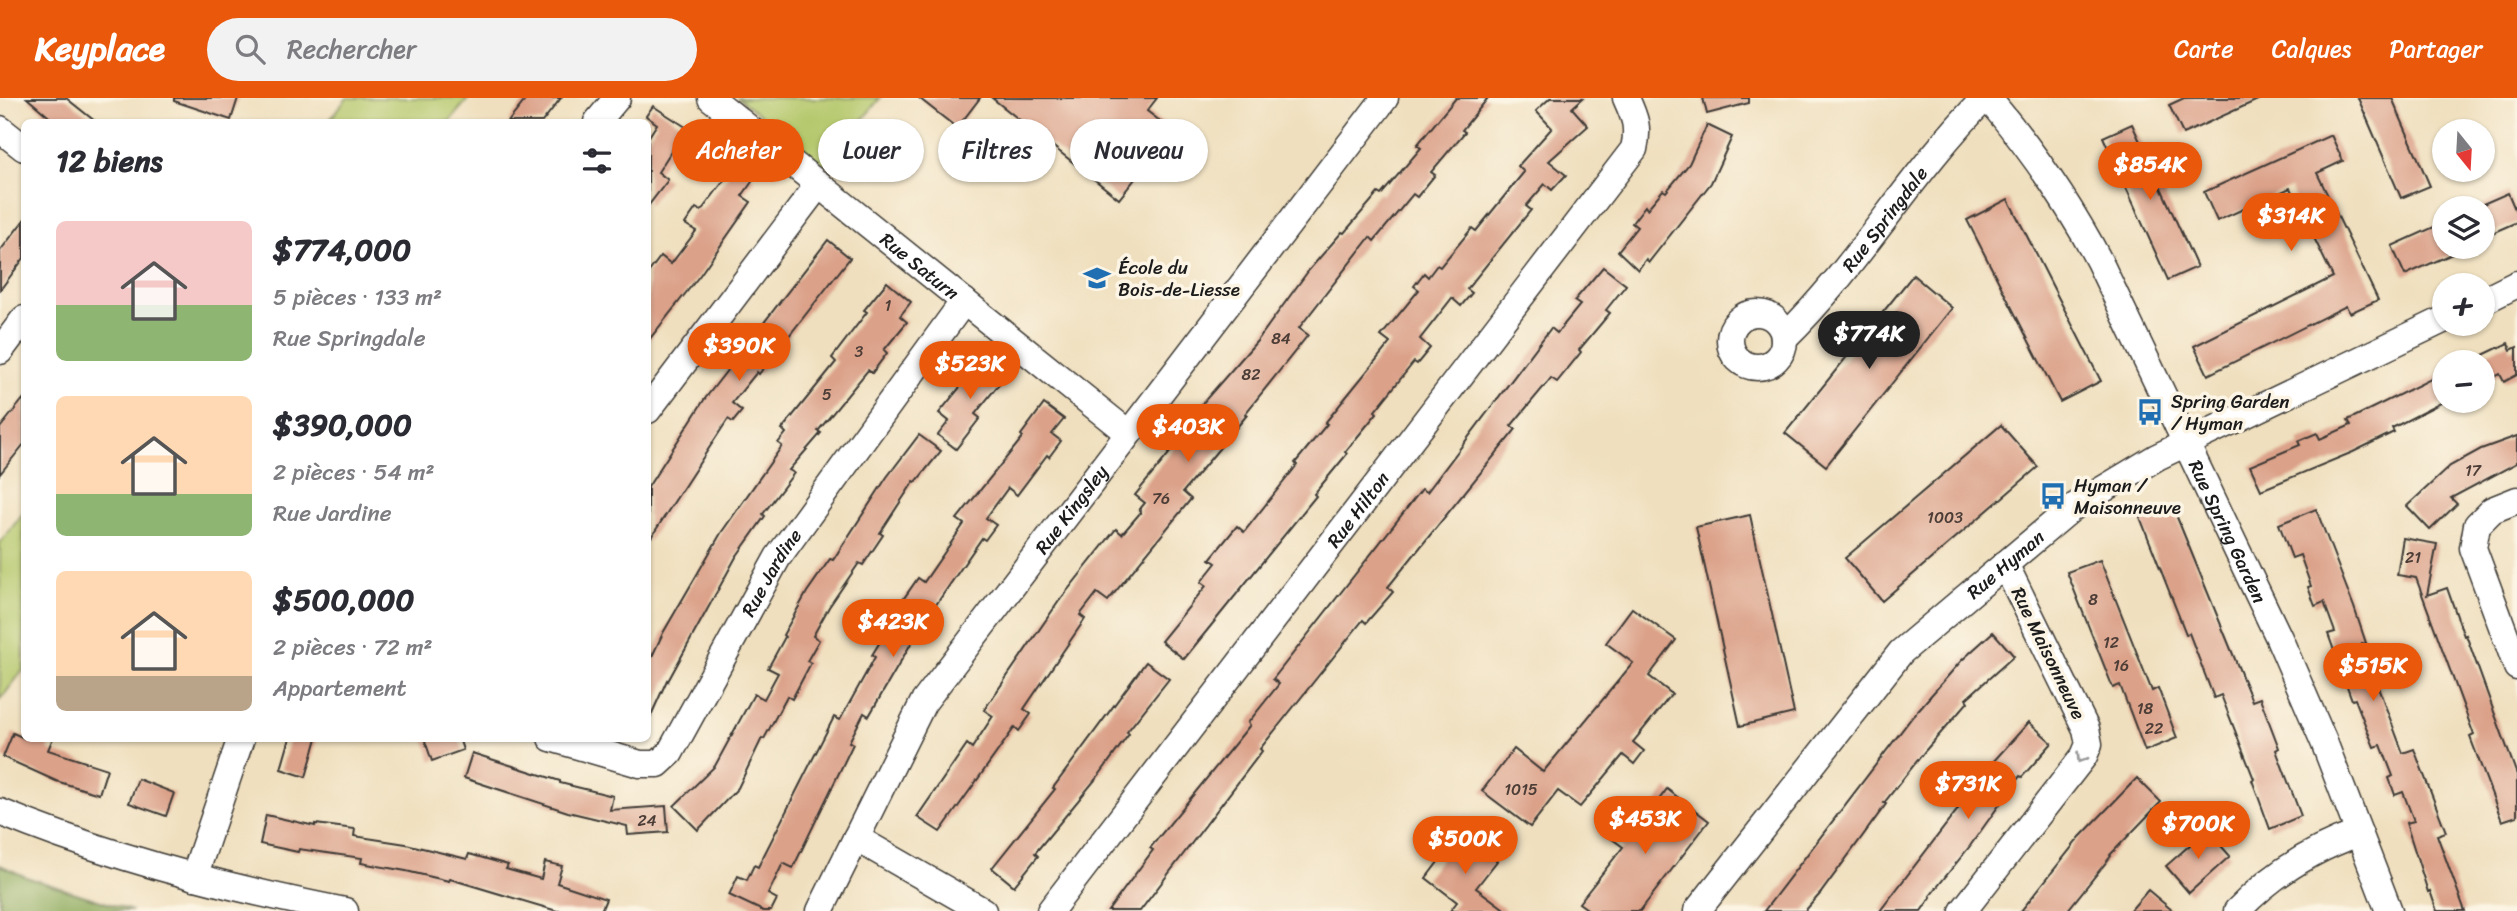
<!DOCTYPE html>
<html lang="fr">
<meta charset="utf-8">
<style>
:root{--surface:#fff;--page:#f2f2f3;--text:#2b2b33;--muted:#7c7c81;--accent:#ea580c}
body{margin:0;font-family:Sriracha,sans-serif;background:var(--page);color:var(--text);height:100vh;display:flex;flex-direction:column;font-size:26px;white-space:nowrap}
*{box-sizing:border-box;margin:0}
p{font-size:23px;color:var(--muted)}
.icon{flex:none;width:38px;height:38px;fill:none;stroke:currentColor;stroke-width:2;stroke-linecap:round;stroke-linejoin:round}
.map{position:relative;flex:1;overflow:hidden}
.side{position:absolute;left:21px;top:21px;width:630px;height:623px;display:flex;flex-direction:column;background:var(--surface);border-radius:10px;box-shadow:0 2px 5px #0004}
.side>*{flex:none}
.hud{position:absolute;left:672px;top:21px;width:665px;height:63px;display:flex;gap:14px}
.needle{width:46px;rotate:162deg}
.controls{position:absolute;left:2432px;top:21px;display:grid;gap:14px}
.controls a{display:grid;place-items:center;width:63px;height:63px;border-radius:50%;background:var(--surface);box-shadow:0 2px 5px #0004;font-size:35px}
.price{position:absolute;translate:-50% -60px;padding:0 16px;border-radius:24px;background:var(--accent);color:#fff;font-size:23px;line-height:46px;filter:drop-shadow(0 2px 4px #0008)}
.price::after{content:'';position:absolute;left:50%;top:42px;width:21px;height:16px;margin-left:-10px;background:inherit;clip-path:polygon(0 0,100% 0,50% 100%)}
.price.on{background:#222;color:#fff}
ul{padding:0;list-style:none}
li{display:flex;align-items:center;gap:21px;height:175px;padding:0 35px}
li span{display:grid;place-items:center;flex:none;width:196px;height:140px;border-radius:10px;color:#555}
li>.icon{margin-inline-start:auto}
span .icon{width:84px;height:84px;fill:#fffc;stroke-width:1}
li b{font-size:30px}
h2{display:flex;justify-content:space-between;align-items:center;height:84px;padding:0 35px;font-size:30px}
.tag{padding:0 24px;border-radius:32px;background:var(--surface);box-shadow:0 2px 5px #0004;font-size:24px;line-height:63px}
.tag.on{background:var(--accent);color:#fff}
header{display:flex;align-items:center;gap:42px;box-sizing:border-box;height:98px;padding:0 35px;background:var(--accent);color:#fff}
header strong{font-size:33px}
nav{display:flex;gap:38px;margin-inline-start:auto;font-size:24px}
.search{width:490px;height:63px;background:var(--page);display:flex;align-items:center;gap:18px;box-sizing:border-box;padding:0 24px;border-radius:38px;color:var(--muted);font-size:26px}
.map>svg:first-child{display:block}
.green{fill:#b4c76a;stroke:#687243;stroke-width:2}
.forest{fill:#8fac5e;stroke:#56643d;stroke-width:2}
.building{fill:#dba189}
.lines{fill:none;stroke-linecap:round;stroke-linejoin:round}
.minor-casing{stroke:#3c3934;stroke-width:29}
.minor{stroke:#fff;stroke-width:26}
.oneway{stroke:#999}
.labels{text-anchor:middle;stroke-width:7;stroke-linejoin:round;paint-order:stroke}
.number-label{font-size:16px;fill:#4c3d37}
.street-label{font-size:19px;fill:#1c1c1c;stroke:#fcf5e5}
.poi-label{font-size:19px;fill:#1c1c1c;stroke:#fcf5e5;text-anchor:start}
</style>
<header>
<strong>Keyplace</strong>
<div class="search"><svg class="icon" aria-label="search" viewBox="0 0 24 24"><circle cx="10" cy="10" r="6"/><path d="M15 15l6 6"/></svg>Rechercher</div>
<nav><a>Carte</a><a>Calques</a><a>Partager</a></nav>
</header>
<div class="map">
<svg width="2517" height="813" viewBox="0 0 2517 813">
<rect width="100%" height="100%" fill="#fcf5e5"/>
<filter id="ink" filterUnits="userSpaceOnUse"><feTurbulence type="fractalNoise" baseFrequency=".0143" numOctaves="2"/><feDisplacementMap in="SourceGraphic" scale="14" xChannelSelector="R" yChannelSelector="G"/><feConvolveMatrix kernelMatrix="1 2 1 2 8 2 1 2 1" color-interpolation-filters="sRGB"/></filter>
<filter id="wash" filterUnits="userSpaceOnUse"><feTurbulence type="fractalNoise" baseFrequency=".00686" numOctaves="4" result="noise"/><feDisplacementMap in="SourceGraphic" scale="28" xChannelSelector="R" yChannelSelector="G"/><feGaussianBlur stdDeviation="1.57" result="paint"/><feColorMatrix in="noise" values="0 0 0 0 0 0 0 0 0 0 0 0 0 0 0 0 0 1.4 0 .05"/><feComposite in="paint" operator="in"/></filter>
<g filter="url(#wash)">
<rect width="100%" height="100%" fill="#efdfbe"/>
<!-- green -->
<g class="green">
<path d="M347,0H469L449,24H328Z"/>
<path d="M738,0H880L825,68Z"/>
<path d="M24,414V571L0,602V445Z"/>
</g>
<!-- forest -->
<path class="forest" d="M0,767L26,779L132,813H0Z"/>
<g id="blocks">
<!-- building -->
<g class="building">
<path d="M27,0H66L96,24H55Z"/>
<path d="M174,0H238L231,22L174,3Z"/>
<path d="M527,0H561L542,24H508Z"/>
<path d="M919,0H980L957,30Z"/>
<path d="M992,0H1157L1147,13L1173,33L1119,101Z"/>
<path d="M1456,0H1488L1462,32L1465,34L1431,74L1435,77L1417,99L1413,96L1374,143L1370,139L1299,230L1308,237L1245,316L1247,317L1183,394L1191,401L1108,503L1097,495L1080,517L1085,521L1024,611L1031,616L1019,633L1015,629L940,734L917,719L967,646L972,650L993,618L984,612L1059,503L1116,431L1122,436L1141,414L1139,412L1145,405L1135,397L1205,312L1200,308L1257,243L1309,172L1342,134L1344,135L1378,95L1381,97L1421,50L1417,47Z"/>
<path d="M1550,0H1583L1572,10L1588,28L1549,63L1566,77L1552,92L1545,86L1526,108L1531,112L1467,191L1472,195L1461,208L1452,200L1420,241L1430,250L1417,266L1414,264L1375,313L1377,315L1345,354L1347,356L1314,396L1316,398L1184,561L1161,543L1206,488L1201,484L1216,465L1210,461L1237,428L1244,434L1297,367L1295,365L1327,326L1325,325L1390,245L1381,238L1419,192L1414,188L1424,175L1428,179L1437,167L1440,169L1472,130L1476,133L1524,74L1518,68L1552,30L1536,13Z"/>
<path d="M1703,0H1749V5L1707,16Z"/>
<path d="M2184,0H2262L2183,36L2169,7Z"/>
<path d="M2358,0H2392L2430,88L2401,100Z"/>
<path d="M653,8L692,33L684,45L679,41L658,74L668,82L648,108V40L657,26L646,18Z"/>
<path d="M2132,26L2197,169L2168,182L2103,39Z"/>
<path d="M1707,27L1732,39L1711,85L1649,164L1646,161L1638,172L1618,153L1637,129L1632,125L1645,108L1647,111L1663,92L1666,94L1689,66Z"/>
<path d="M2331,37L2343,63L2317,75L2378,202L2350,215L2346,208L2208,277L2194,248L2333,179L2290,90L2217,123L2204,94Z"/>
<path d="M736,67L754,81L742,98L751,104L700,177L648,243V175L661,158L671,166L696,133L685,126L696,110L701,113Z"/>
<path d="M2508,95L2517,116V124L2483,139V106Z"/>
<path d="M2008,101L2101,283L2060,304L1967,122Z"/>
<path d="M24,122V160L0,192V153Z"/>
<path d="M2445,124V149H2468L2405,177L2392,148Z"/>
<path d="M828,142L850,160L759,276L757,274L732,305L742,313L733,324L728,321L648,444V389L704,302Z"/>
<path d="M1603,169L1626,187L1606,212L1610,215L1579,252L1581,254L1557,284L1551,280L1511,328L1516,331L1388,489L1393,494L1366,525L1363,522L1260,651L1262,653L1140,813H1108L1153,752L1150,750L1250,627L1248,625L1279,586L1273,581L1422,391L1427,394L1551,230L1557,235L1580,207L1574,203Z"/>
<path d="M1913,177L1952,210L1826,368L1785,335Z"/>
<path d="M887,184L911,204L900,218L907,224L884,252L887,255L872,275L868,272L818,333L821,335L789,372L794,375L763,416L765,418L736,459L668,583L667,582L648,624V567L663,535L721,435L782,348L778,345L786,335L782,331L836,264L832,260L867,214L864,212Z"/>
<path d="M2508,245L2511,252L2517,249V277L2504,284L2500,276L2483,285V257Z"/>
<path d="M986,257L1008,275L975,316L980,320L956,351L938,337L949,323L939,315Z"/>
<path d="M2445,274V303L2392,330L2394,334L2353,354L2261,392L2250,368L2300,347L2298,343L2317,335L2320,341L2351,327L2348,322Z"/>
<path d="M24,300V346L0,376V330Z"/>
<path d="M1044,306L1064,321L1052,336L1061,343L1049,359L1047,357L1017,397L1008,390L986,420L996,427L985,442L982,440L920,530L869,618L864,615L849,644L853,646L793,770L783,765L768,796L777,801L771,813H763L729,797L738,778L747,782L754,767L758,769L834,619L840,622L875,559L872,557L902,508L900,506L918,480L924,484L964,426L957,421L1023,339L1021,337Z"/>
<path d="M2001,327L2038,369L1882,503L1845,460Z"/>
<path d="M919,337L941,353L916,384L914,383L880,435L883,437L863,467L859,465L829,509L813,538L819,542L807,563L811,565L792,601L787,598L764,641L762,640L738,690L698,732L674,708L715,668L754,596L764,601L778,575L768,570L785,539L783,537L807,494L830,461L833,462L887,379Z"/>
<path d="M2517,338V365L2451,400L2457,406L2430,432L2407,408L2450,368L2481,351Z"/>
<path d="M2172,407L2252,603L2260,600L2279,650L2276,652L2301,718L2270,731L2252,682L2254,681L2221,597L2214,600L2189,535L2186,536L2140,419Z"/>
<path d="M2316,411L2354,509L2366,545L2362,546L2403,655L2414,651L2446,734L2437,737L2465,813H2437L2430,793L2428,794L2406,725L2414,723L2403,694L2395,697L2389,680L2393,678L2381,647L2374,649L2355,601L2352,602L2328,536L2335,534L2324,504L2315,508L2308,489L2311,488L2300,457L2292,460L2279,426Z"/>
<path d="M1750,417L1794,615L1740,628L1696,429Z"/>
<path d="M2403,440L2437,446L2427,497L2447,490L2464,538L2466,537L2517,677V718L2502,723L2470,639L2474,637L2416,480L2397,477Z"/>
<path d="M2100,462L2152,593L2158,590L2177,640L2145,653L2120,587L2113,590L2067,474Z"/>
<path d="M1632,510L1676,542L1649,578L1672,596L1633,644L1644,653L1634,666L1623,657L1580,709L1558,693L1530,729L1482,693L1514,651L1543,674L1633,565L1606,545Z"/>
<path d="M1993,534L2014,558L1966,601L1968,604L1925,653L1884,705L1886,706L1820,796L1805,813H1764L1913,618L1961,563Z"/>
<path d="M1146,564L1169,581L1127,634L1129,636L1100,676L1035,755L1038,758L1014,788L992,770L1055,691L1053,690Z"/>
<path d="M2029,624L2052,645L2022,679L2020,678L1970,748L1930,798L1931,799L1921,813H1880L1958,711L1957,710L1983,675Z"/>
<path d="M13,635L24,640H53L48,652L107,671L99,696L56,683L3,659Z"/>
<path d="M290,640H317L306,679L281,671Z"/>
<path d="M424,640H459L463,652L432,663Z"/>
<path d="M472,655L560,683V685L613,698L610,712L666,708L668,734L628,737L627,728L568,714L464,680Z"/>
<path d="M2137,680L2161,704L2110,757L2111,758L2067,813H2021L2080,739Z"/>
<path d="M138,681L174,695L166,718L129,705Z"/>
<path d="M1667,691L1709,723L1640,813H1590L1579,805L1623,749L1608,738L1618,725L1633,736Z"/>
<path d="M266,717L315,728V726L355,731L354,738L406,746L467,761L469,756L508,767L506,771L541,781L545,764L562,768L557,785L606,801L601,813H557L450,781L449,783L406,773L361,765L362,760L299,751L298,754L260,746Z"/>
<path d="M2207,732L2230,758L2189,795L2166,768Z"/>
<path d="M1460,735L1497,763L1476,790L1507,813H1450L1457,804L1426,780Z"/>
<path d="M2148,792L2173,813H2130Z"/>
</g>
</g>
</g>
<g filter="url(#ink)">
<use href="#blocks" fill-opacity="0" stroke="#3c3934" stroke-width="2"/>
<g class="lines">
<defs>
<g id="minor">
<path id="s1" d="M711,0L1128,335"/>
<path id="s2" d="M1988,0C2031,51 2068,104 2099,163L2279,540L2324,644L2389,813"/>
<path d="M597,24L617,0"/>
<path d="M0,31L24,50"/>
<path d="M2483,203L2517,186"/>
<circle cx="1757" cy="242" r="27"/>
<path id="s3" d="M1784,240C1859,167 1911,74 1985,0"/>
<path d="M0,253L24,221"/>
<path d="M648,312L819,86"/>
<path d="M2517,402L2492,412L2477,427L2473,450L2517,569"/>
<path id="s4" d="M551,640L640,666H658L670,655L778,459L964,203"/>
<path d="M0,714C111,760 227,790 345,813"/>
<path d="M856,740L983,813"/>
<path d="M194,779L241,640"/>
<path id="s5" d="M820,813L923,605L1385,0"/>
<path id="s6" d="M1050,813L1634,51C1639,29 1635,20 1626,0"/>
<path id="s7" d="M1697,813L1901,554L2072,410L2157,359L2445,221"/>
<path d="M1963,813L2084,658L2089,646L2086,631L2005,466"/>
<path d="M2237,813C2271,777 2313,751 2359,735"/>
</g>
</defs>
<!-- minor casing -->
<use href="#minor" class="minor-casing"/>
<!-- minor -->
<use href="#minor" class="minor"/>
</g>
<!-- one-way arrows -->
<defs><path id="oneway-chevron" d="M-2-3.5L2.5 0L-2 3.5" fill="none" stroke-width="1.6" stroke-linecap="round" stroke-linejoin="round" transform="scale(1.75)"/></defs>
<use class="oneway" href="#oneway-chevron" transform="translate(2081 660) rotate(122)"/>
</g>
<!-- icons -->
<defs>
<symbol id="school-bare" viewBox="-9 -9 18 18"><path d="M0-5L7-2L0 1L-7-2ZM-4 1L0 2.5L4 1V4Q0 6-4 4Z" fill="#1f6fb2" stroke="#fcf5e5" stroke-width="2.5" paint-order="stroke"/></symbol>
<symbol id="bus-bare" viewBox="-9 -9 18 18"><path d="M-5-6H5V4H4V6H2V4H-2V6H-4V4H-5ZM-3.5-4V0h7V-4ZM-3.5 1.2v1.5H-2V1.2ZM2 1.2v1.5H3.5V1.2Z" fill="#1f6fb2" stroke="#fcf5e5" stroke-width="2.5" paint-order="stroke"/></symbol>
</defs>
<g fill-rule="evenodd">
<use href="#school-bare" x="1078" y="161" width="38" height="38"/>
<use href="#bus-bare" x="2131" y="295" width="38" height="38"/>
<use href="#bus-bare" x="2034" y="379" width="38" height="38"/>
</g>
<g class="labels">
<!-- number labels -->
<g class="number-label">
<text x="888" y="213">1</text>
<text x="1281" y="246">84</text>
<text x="859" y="259">3</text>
<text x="1251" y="282">82</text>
<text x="827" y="302">5</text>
<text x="2473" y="378">17</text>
<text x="1161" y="406">76</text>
<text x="1945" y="425">1003</text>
<text x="2413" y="465">21</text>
<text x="2093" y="507">8</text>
<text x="2111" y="550">12</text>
<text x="2121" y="573">16</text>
<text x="2145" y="616">18</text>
<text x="2154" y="636">22</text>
<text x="1521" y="697">1015</text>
<text x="647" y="728">24</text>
</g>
<!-- street labels -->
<g class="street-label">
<text dy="7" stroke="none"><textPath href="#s3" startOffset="156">Rue Springdale</textPath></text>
<text dy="7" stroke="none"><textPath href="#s1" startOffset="268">Rue Saturn</textPath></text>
<text dy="7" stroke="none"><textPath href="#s5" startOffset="476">Rue Kingsley</textPath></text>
<text dy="7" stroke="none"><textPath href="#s6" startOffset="506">Rue Hilton</textPath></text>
<text dy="7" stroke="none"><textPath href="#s2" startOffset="497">Rue Spring Garden</textPath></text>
<text dy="7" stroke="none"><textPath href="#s7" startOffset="466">Rue Hyman</textPath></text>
<text dy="7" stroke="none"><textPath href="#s4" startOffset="334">Rue Jardine</textPath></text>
<text transform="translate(2049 555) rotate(64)" y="7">Rue Maisonneuve</text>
</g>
<!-- poi labels -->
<g class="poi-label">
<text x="1118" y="176">École du<tspan x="1118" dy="22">Bois-de-Liesse</tspan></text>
<text x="2171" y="310">Spring Garden<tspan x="2171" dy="22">/ Hyman</tspan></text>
<text x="2074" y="394">Hyman /<tspan x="2074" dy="22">Maisonneuve</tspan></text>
</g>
</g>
</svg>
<div class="controls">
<a><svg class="needle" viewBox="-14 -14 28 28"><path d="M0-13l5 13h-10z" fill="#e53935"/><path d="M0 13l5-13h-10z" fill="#7c7c81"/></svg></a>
<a><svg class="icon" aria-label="layers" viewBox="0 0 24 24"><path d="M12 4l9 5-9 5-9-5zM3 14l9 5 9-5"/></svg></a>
<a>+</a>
<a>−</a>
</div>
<b class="price" style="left:2150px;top:104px">$854K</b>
<b class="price" style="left:2291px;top:155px">$314K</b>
<b class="price on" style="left:1869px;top:273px">$774K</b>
<b class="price" style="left:739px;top:285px">$390K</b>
<b class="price" style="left:970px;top:303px">$523K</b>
<b class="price" style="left:1188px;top:366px">$403K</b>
<b class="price" style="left:893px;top:561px">$423K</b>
<b class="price" style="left:2373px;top:605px">$515K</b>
<b class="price" style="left:1968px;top:723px">$731K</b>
<b class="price" style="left:1645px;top:758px">$453K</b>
<b class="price" style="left:2198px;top:763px">$700K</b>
<b class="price" style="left:1465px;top:778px">$500K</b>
<div class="hud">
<a class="tag on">Acheter</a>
<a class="tag">Louer</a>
<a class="tag">Filtres</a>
<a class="tag">Nouveau</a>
</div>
<section class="side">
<h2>12 biens<svg class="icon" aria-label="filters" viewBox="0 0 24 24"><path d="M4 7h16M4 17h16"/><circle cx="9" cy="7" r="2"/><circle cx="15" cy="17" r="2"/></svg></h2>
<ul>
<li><span style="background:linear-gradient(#f6c9c9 60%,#8fb573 0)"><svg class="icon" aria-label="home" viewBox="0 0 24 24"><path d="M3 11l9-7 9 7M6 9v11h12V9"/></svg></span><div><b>$774,000</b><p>5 pièces · 133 m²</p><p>Rue Springdale</p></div></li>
<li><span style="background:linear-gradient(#ffd9b3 70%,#8fb573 0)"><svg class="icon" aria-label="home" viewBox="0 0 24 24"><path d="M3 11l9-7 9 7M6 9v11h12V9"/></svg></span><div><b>$390,000</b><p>2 pièces · 54 m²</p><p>Rue Jardine</p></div></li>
<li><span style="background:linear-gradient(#ffd9b3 75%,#b9a48a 0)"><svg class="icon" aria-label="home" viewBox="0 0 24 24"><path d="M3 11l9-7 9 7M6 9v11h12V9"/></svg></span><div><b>$500,000</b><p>2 pièces · 72 m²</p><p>Appartement</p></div></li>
</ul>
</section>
</div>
